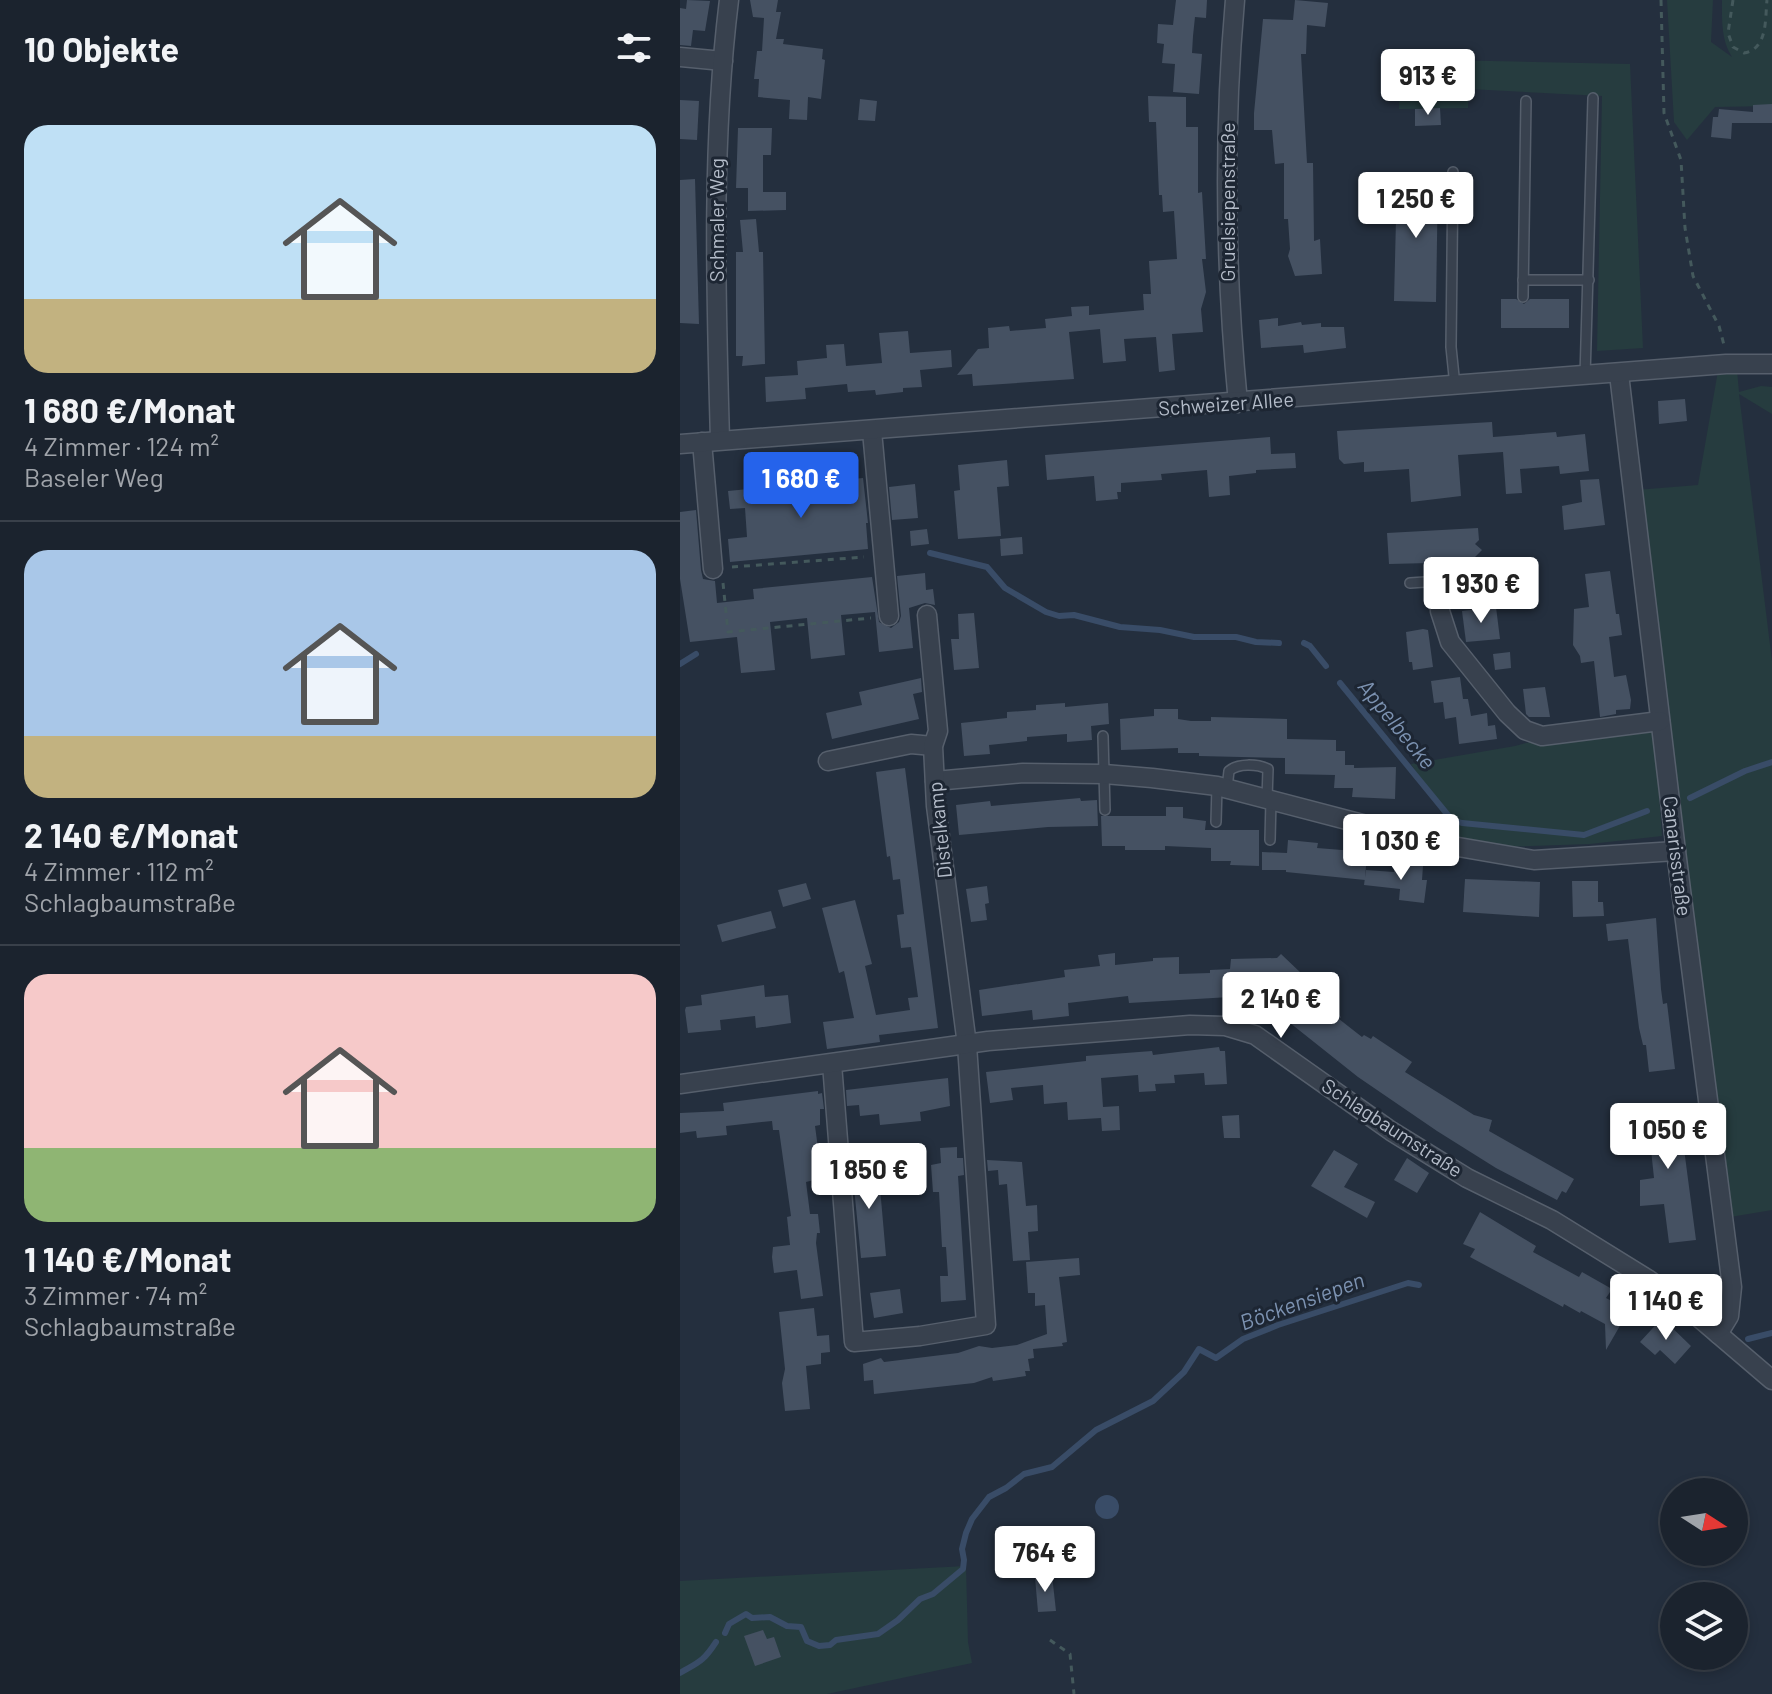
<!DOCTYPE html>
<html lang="de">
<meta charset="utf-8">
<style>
:root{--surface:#1b232e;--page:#282f3a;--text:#f1f3f6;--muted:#a0a4aa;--line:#39404a;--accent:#2563eb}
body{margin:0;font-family:Barlow,sans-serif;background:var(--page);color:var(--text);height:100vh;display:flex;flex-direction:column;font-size:30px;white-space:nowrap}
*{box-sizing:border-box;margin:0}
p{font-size:26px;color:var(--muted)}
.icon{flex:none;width:44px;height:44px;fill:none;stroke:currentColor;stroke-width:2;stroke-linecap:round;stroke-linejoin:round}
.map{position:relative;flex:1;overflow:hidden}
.drawer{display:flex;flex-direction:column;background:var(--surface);width:680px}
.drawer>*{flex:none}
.needle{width:52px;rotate:102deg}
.tools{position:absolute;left:980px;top:1478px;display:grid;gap:16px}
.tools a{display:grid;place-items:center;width:88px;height:88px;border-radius:50%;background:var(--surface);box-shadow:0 4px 12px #0003,0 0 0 2px var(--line);font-size:40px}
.price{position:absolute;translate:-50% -68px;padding:0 18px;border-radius:8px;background:#fff;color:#222;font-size:26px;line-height:52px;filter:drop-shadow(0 2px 4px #0008)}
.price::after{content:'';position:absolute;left:50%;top:48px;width:24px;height:18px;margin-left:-12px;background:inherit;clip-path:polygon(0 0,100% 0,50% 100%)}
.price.selected{background:var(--accent);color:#fff}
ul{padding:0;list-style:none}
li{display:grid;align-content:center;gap:16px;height:424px;padding:0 24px}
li+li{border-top:2px solid var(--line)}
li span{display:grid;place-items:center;height:248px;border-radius:24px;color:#555}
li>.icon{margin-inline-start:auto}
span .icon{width:144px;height:144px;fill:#fffc;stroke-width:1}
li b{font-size:34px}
h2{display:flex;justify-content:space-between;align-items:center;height:96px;padding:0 24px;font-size:34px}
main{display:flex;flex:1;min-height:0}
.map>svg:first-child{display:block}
.green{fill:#263c3f}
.water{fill:#394c67}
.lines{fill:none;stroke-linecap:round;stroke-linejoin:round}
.stream{stroke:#394c67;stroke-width:6}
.building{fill:#455162}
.lane-casing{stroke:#565f6c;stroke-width:12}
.street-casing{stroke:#565f6c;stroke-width:21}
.path{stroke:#44595c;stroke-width:3;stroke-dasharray:6 6;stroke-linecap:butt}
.lane{stroke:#38414e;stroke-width:9}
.street{stroke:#38414e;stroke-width:18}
.labels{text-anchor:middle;stroke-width:6;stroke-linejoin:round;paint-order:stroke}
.street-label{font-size:20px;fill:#b4bcc9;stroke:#1d2633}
.water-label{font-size:22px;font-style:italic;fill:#7c92b1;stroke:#1d2633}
</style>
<main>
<section class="drawer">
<h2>10 Objekte<svg class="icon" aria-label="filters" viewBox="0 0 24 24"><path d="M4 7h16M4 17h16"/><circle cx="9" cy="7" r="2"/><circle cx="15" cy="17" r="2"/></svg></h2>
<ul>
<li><span style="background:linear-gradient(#bfe0f5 70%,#c2b280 0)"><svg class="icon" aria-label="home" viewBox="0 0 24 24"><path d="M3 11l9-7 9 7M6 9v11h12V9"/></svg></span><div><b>1 680 €/Monat</b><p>4 Zimmer · 124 m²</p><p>Baseler Weg</p></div></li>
<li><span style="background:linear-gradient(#a9c7e8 75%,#c2b280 0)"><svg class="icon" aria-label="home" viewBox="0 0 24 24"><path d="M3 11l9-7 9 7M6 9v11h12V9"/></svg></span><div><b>2 140 €/Monat</b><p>4 Zimmer · 112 m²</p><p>Schlagbaumstraße</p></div></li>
<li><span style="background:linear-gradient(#f6c9c9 70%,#8fb573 0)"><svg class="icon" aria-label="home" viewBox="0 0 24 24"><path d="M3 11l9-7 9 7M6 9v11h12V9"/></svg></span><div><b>1 140 €/Monat</b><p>3 Zimmer · 74 m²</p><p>Schlagbaumstraße</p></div></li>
</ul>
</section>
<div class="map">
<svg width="1092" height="1694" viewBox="0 0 1092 1694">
<rect width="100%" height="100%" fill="#242f3e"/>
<!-- green -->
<g class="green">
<path d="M987,0H1033L1031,42L1052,57C1041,40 1042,21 1042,0H1092V106L1035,107L1007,140L994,122Z"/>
<path d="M720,59L950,64L963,348L917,351L922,96L789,89L788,108L719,109Z"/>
<path d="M1057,370L1059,392L1081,386L1092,387V414L1059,394L1092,661V1210L1050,1217L956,490L1018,485L1038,371Z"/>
<path d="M974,723L982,836L910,844L791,848L753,839L765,818L731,764L835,746L861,739Z"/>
<path d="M286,1566L288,1642L292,1663L147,1694H0V1581Z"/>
</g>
<!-- water -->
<circle class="water" cx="427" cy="1507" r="12"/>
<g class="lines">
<!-- stream -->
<g class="stream">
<path d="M250,553L307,567L325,588L366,612L379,616L394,615L440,627L480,630L514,637H556L576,642L599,643"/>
<path d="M624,643L630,646L646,666"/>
<path d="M0,664L16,654"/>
<path d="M660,683L772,820L782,823L904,835L967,811"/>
<path d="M1010,798L1065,771L1092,762"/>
<path d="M1068,1339L1092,1333"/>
<path d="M45,1633L49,1624L66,1614L72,1618L90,1617L107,1626L121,1627L127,1641L139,1646L150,1645L156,1640L198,1634L218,1620L240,1599L253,1594L283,1569L284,1560L282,1549L286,1533L292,1519L309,1497L326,1488L344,1474L372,1467L416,1430L473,1401L504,1372L519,1349L536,1358L563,1339L598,1325L728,1283L739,1285"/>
<path d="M0,1673C19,1662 23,1662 36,1642"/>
</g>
</g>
<!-- building -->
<g class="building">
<path d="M7,0L30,1L25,31L13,30L11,46L0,45V8L6,9Z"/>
<path d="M70,0H98L96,12H101L96,39H104L103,44L143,49L142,59L145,60L141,99L128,97L127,120L109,119L110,100L78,97L79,79H74L77,51H82L84,18L73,17Z"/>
<path d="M496,0H527L526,18L515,17L513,36L512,53L522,54L519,94L493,92L495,64L482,63L484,44L477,43L478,24L493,25Z"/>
<path d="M615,0L648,3L645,27L627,25L626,54H621L627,163H633L634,241L640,239L642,274L615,276L608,256L610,249L608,219H604V163L595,164L592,130H574V113L583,19L613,20Z"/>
<path d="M468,96L506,97V127H518V193L522,192L526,259H522L526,292L521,309L523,332L492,334L495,370L479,372L476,337L444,339L446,361L423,363L420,329L389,332L394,379L293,386L292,374L277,375L298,349L309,348L308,328L329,326L330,331L366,328L365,319L392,316L391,307L409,306V315L464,310L463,294H471L469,261L497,259L494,211L483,212L482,195H479L476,122H469Z"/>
<path d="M180,99L197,101L195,121L178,120Z"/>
<path d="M0,100L19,101L17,140L0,139Z"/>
<path d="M1092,104V123H1052L1051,139L1031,137L1033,117H1038L1039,109L1073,112V105Z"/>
<path d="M760,108L761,125L735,126V109Z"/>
<path d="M58,128H92L91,155H83V192H106V210L68,211V188H56Z"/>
<path d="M717,178L758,179L756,302L714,301Z"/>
<path d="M15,179L19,324L0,323V180Z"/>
<path d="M76,219L79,252H83L85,364L62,366L63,356H56V252H63L60,220Z"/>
<path d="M821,299H836L844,304L850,299H889V328H821Z"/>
<path d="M598,318V326L621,322L622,325L641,323V327H664L666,348L624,353L623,345L581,348L579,320Z"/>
<path d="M228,331L230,353L271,350L272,367L240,370L242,387L223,388V392L196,395L195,390L168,392L167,384L125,388L126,399L86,402L85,377L118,375L117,361L147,358L146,345L164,344L166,366L202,363L199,333Z"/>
<path d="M1005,399L1007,421L979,424L978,401Z"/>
<path d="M812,422L813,437L876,432L877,437L905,434L909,471L880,474L879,466L840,469L842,493L826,494L823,452L778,455L781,496L731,502L729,469L684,472V462L664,464L659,459L657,431Z"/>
<path d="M590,437L591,454L615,453L616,468L576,470V473L549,476L550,495L529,497L527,470L481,474L482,480L441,483V492H437L438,499L416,501L414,476L367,480L365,455Z"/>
<path d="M327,460L329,486L317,487L321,536L278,539L274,491L280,490L278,465Z"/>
<path d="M183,478L188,523H186L188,549L50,562L48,539L67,537L65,508L50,509L48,491Z"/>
<path d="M919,479L925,525L884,530L882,506L902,502L900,480Z"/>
<path d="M235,484L238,518L212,520L209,487Z"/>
<path d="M16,510L21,570L23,579L35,581L37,603L74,599L73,589L192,577L199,622L211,628L219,622L221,616L217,576L245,573L246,590L253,589L255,605L245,603L229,608L233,648L199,652L195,612L161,615L165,655L131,659L127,618L90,622L95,670L61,673L57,637L10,642L0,579V512Z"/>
<path d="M798,528L799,540L795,544L802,550L790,562L709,564L707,533Z"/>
<path d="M247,529L249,544L231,546L230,531Z"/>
<path d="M342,537L343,554L321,556L320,539Z"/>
<path d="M819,568L820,584L805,585L804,569Z"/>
<path d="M930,571L936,614H939L942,635L929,637L934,677L946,675L951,700L950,709L936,710V714L920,717L914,661L901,663L900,656L893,645L894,609L909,607L905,574Z"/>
<path d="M816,607L820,639L786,642L782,611Z"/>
<path d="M294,613L299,668L274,670L271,639H279L278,614Z"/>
<path d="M743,629L748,630L753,667L733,670L732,662H729L726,632Z"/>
<path d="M830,652L831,668L815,670L813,654Z"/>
<path d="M780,677L783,699H788L791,716L807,713L808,726L815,725L817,739L779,744L776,717L765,719L763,702L754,703L751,681Z"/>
<path d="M241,678L242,692L233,694L239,719L152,739L146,713L182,705L179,692Z"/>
<path d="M865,687L870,717H849L846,714L843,689Z"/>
<path d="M385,703V707L428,703L429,724L411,726L412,740L387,742V734L347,737V741L309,745L310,754L284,756L281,723L327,718V712L356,710V705Z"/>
<path d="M474,709H498V719L511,721H531V717L607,719V739L656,740V751H665V765H674V768L716,767L715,799L672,797L673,788H654L655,775L605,774V758L519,756V753H498V748L441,750L440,719L474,716Z"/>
<path d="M225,768L258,1028L199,1035L200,1042L147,1049L143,1022L174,1018L164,971L159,973L142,908L175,900L192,964L185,966L196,1015L230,1010L228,998L238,997L231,947L221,948L217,915L224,914L220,879L213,880L210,856L207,857L196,772Z"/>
<path d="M400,798L401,801L417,800L418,826L368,827L279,835L276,805L310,801L311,806Z"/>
<path d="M486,807H503V818L526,821L525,830H579V866L550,865L551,861H531V848L485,846V850H445V846H422L421,816H486Z"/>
<path d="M608,840L638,843L637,848L687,852L685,880L606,872V870H582V852L607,853Z"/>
<path d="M716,863L743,866L742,880H747L744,903L719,900L720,889L684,885L686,870L714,872Z"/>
<path d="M785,879L860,882L859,917L783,912Z"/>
<path d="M892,881H918V902H923L924,916L893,917Z"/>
<path d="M126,883L131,899L103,907L98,890Z"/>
<path d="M307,886L309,903L305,904L307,920L291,922L286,889Z"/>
<path d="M91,911L96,928L42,942L37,925Z"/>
<path d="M976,918L981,989L983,1004L987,1003L995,1069L969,1072L966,1045H963L959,1028L948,939L928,941L926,924Z"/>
<path d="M435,953V965L473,961V958L499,957V974L530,973V970L550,969L551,959L597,958L601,954L622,974L615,982L661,1017L659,1019L682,1037L684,1035L691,1039L693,1036L732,1062L725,1072L794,1115L812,1120L809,1131L894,1179L886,1193L882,1191L877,1200L816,1168L757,1131L678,1077L600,1015L618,993L449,1003L448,996L388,1003L389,1016L353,1020L352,1010L302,1016L299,990L385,977L384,970L420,966L418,955Z"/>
<path d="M84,985L85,997L108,995L111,1023L76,1028L75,1016L40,1020L41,1030L8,1033L5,1010L6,1007L22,1005L21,995Z"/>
<path d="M539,1047L540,1051H545L547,1084L525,1085L524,1073L494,1075L495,1083L475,1084L476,1091L459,1092L458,1075L421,1078L423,1107L439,1106L440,1130L422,1131L421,1118L388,1120L387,1102L364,1104L363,1085L331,1088L333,1100L310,1103L306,1072L406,1061V1056L472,1051L473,1055Z"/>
<path d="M268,1078L270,1106L240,1112L241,1121L200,1125L199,1114L180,1116L179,1105L167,1106L166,1090Z"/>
<path d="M138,1091V1094L142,1093L144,1109H140V1125L135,1126L142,1178L126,1182L130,1214H138L140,1233H137L136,1243L143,1296L121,1299L117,1270L94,1273L92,1257L93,1247L110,1245L107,1217L111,1216L99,1130H93L92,1121L46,1126L47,1135L17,1138L16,1131L0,1133V1113L44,1111L43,1103Z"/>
<path d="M998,1103L1016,1240L989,1243L984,1204L960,1206V1180L974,1178L970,1140L965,1141L962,1107Z"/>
<path d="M559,1115L560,1138H544L542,1116Z"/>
<path d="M277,1147V1158H283L284,1175L278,1176L286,1300L261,1302L260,1276H268L266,1247H262L259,1192H253L251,1165L261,1163L260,1148Z"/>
<path d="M654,1150L678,1164L664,1187L695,1202L687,1218L631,1186Z"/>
<path d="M727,1158L749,1173L737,1193L714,1180Z"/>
<path d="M307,1160L342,1162L346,1206L357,1205L358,1231L348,1232L350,1260L333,1261L327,1184L319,1185L318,1170L308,1171Z"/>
<path d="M198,1165L206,1256L181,1258L172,1167Z"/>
<path d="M800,1212L856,1246L853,1252L899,1277L902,1272L932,1289L926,1298L949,1310L926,1350L925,1324L901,1311L900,1313L884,1304L883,1307L790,1257L795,1249L783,1244Z"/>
<path d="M399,1258L400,1275L379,1277L387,1342L382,1343L383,1346L353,1349L354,1358L348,1359L350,1371H345L346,1376L313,1381L312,1377L294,1383L194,1394L193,1380L184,1381L183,1364L201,1358L204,1362L278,1353L299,1346L312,1348L337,1345L367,1334L365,1305L355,1306V1293H348L346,1262Z"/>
<path d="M220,1289L223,1313L194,1318L190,1293Z"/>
<path d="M134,1308L137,1336L149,1335L150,1352L141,1353V1364L126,1366L130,1409L105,1411L102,1383L105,1369L99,1312Z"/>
<path d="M982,1318L1011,1346L995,1364L980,1350L975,1355L960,1342Z"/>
<path d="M372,1575L376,1611L358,1612L355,1577Z"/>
<path d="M83,1630L87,1639L94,1637L101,1657L75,1666L64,1636Z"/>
</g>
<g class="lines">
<defs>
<g id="lane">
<path d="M773,172L771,347L775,386"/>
<path d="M843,280H909"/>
<path d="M843,297L846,101"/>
<path d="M905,377L913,98"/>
<path d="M730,583L790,579"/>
<path d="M423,736L425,810"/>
<path d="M547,788L549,771C558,763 577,764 588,769L587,799"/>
<path d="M536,822L537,786"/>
<path d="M590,840L591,800"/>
</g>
<g id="street">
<path d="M555,0C543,135 545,269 558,403"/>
<path d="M0,57L43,61"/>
<path d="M939,374L996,851L1052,1287L1049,1316L1038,1334"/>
<path d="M192,431L209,616"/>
<path d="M40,440C36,294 31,146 49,0"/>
<path d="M22,442L33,569"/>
<path d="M0,444L1046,364H1092"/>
<path d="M758,581L760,611L770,642L827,713L845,730L862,736L980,721"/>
<path d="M148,761L231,744L253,746"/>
<path d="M255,781L343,773L424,774L472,778L537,786L755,843L854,860L996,851"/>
<path d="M152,1064L174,1342L240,1336L306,1325L287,1045L256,806L253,746L258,731L247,615"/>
<path d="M0,1084L308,1041L510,1025L545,1026L575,1035L711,1131L787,1178L872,1220L969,1280L1010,1310L1092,1380"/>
</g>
</defs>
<!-- lane casing -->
<use href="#lane" class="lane-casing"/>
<!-- street casing -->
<use href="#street" class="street-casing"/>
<!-- path -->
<g class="path">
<path d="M981,0L984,113L1001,160L1005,228L1013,276L1039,326L1044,345"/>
<path d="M1053,0L1048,33L1053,47L1064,53C1088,49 1085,19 1087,0"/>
<path d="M52,567L184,557"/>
<path d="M43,583L48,632L191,618"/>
<path d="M370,1640L390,1654L394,1694"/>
</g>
<!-- lane -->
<use href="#lane" class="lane"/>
<!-- street -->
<use href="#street" class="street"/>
</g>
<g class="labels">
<!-- street labels -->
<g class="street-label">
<text transform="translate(548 202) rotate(-90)" y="7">Gruelsiepenstraße</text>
<text transform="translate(37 220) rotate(-90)" y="7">Schmaler Weg</text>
<text transform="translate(546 404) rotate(-4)" y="7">Schweizer Allee</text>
<text transform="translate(260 830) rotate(-96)" y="7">Distelkamp</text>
<text transform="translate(997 856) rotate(83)" y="7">Canarisstraße</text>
<text transform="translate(712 1128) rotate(33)" y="7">Schlagbaumstraße</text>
</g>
<!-- water labels -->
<g class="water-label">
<text transform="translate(717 724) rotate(51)" y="8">Appelbecke</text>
<text transform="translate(622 1301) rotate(-20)" y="8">Böckensiepen</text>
</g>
</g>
</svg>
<div class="tools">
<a><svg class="needle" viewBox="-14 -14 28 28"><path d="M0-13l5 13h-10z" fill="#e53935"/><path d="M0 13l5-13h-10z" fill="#a0a4aa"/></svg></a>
<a><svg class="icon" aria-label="layers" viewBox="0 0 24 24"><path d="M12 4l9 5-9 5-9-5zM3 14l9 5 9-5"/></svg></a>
</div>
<b class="price" style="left:748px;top:117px">913 €</b>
<b class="price" style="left:736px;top:240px">1 250 €</b>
<b class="price selected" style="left:121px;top:520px">1 680 €</b>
<b class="price" style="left:801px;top:625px">1 930 €</b>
<b class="price" style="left:721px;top:882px">1 030 €</b>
<b class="price" style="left:601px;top:1040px">2 140 €</b>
<b class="price" style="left:988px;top:1171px">1 050 €</b>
<b class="price" style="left:189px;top:1211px">1 850 €</b>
<b class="price" style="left:986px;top:1342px">1 140 €</b>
<b class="price" style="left:365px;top:1594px">764 €</b>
</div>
</main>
